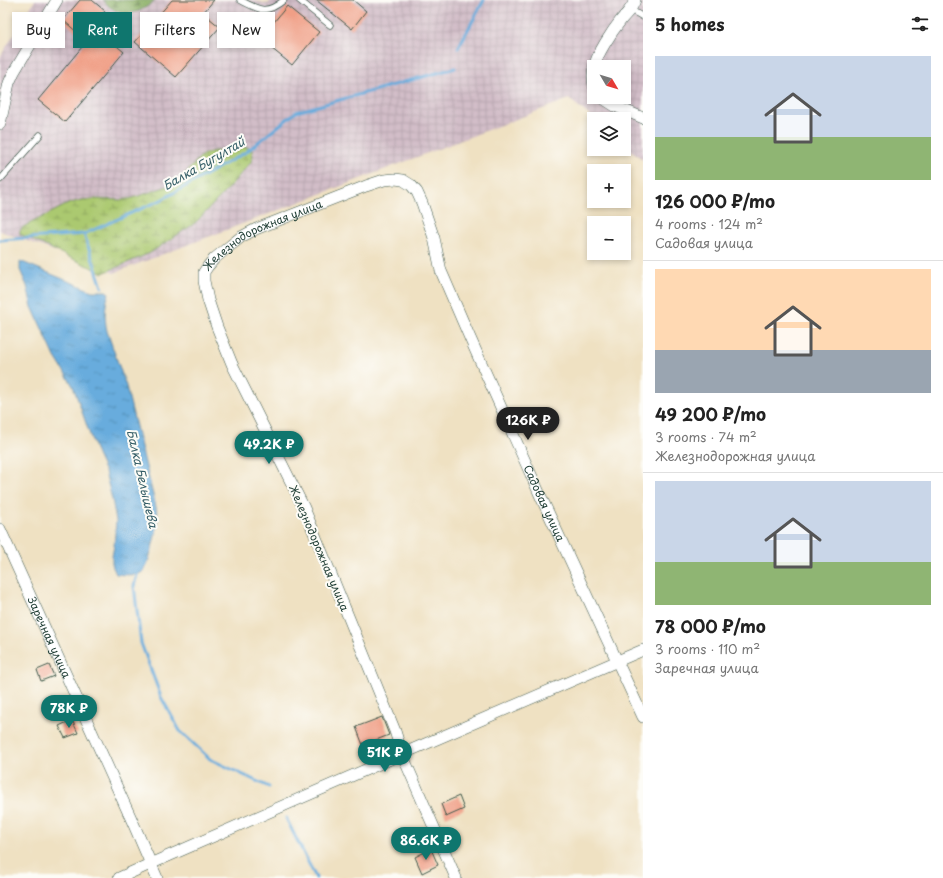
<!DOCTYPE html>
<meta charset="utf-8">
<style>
:root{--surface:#fff;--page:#f2f2f2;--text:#222;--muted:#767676;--line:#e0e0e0;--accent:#0f766e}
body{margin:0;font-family:"Playpen Sans",sans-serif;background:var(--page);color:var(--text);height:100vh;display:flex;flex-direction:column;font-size:15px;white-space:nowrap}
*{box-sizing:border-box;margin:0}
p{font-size:13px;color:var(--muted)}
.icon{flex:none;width:22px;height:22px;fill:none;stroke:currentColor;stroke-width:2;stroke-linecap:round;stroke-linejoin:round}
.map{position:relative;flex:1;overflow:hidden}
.details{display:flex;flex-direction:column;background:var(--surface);width:300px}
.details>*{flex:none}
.banner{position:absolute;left:12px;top:12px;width:380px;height:36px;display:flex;gap:8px}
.needle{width:26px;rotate:128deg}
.controls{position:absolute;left:587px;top:60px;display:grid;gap:8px}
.controls a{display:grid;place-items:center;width:44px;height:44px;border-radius:0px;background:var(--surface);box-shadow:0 2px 6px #0003;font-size:20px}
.price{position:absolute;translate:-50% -34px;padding:0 9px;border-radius:14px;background:var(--accent);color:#fff;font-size:13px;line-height:26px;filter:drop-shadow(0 1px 2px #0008)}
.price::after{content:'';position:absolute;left:50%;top:24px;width:12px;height:9px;margin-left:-6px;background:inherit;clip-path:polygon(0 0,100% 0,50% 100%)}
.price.current{background:#222;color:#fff}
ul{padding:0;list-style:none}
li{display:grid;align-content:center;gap:8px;height:212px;padding:0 12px}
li+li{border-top:1px solid var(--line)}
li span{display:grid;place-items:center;height:124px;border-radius:0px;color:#555}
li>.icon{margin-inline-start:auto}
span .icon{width:72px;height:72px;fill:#fffc;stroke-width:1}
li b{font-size:17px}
h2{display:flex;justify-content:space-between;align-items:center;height:48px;padding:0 12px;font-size:17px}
.pill{padding:0 14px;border-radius:0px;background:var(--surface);box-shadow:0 2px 6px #0003;font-size:14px;line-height:36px}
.pill.current{background:var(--accent);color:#fff}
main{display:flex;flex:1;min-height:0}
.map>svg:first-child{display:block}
.industrial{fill:url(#industrial-grid);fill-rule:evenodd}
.forest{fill:url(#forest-firs);stroke:#54754b}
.wetland{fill:url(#wetland-marsh);stroke:#658352}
.water{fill:url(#water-ripples);stroke:#437488}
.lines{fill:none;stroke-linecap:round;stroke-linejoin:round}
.stream{stroke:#67acdd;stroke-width:3}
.building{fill:#f09f86}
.lane-casing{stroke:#3e5649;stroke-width:7}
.street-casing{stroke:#3e5649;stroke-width:12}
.lane{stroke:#fff;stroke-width:5.5}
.street{stroke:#fff;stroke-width:11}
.labels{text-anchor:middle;stroke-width:4;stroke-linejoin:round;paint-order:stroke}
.street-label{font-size:11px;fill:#1f3d34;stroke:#fdfcf7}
.water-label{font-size:12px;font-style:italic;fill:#355e67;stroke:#fdfcf7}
</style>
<main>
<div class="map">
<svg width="643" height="878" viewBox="0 0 643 878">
<defs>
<pattern id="industrial-grid" width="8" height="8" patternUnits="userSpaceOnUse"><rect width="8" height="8" fill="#d2bdc8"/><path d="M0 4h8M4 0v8" fill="none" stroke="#b4a3ac"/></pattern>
<pattern id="forest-firs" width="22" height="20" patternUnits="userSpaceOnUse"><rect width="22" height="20" fill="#88ad62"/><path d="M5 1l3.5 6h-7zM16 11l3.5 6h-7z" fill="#6f8e52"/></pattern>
<pattern id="wetland-marsh" width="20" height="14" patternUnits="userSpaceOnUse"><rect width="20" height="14" fill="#abc970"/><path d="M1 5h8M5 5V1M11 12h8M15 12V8" fill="none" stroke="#8ba45d"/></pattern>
<pattern id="water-ripples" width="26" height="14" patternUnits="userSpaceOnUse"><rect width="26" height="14" fill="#67acdd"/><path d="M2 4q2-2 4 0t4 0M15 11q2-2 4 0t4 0" fill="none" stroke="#548db4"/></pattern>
</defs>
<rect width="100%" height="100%" fill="#fdfcf7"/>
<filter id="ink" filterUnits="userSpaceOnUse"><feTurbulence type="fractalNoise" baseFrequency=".025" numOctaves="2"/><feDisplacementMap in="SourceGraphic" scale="8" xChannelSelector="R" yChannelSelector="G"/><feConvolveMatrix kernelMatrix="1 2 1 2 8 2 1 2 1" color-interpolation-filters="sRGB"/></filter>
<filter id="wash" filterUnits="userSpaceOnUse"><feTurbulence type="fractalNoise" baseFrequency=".012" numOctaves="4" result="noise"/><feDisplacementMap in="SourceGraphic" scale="16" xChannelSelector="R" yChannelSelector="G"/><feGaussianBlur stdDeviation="0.9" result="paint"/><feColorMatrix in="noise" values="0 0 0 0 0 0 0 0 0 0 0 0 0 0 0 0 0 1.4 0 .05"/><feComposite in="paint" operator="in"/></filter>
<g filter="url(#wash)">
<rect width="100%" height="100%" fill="#efe1c2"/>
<!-- industrial -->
<path class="industrial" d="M35,0H253L268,4L271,0H643V160L624,144V119H594L569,99L114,273L0,231V57ZM594,67H624V97H594Z"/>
<!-- forest -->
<path class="forest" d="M103,0H155C145,10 128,18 115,10C110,8 106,3 103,0Z"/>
<!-- wetland -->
<path class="wetland" d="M243,147H247L252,150L253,156L251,162L224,193L195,223L150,253L103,273L20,234V231L23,227L68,204L81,200L94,199L121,200L133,198L165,187L184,175L200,157L204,154L214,151L232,150Z"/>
<!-- water -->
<path class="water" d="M20,261L92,291H106L109,293C105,305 104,317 107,331L126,386L156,507C157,513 158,519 157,526C156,533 148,567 144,571C140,576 122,575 116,574L112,565V556L114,546L116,521L112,499L105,472L97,455L73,386L55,357L32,307L27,286L20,270Z"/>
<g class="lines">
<!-- stream -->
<g class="stream">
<path d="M458,48L484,0"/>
<path d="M84,234L102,287"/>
<path d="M0,240L84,234L161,200L246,152L296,112L455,68"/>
<path d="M138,571L134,586L141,643L161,697L180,731L210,759L269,787"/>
<path d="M286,818L316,878"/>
</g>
</g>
<g id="blocks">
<!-- building -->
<g class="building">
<path d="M80,0H92L105,11L93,26L124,52L65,122L38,100L87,41L63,20Z"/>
<path d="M172,0H214L203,13L220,27L176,77L135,42Z"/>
<path d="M316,0H353L366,11L352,29Z"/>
<path d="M287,6L319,32L292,65L260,39Z"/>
<path d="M49,665L54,676L41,681L37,670Z"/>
<path d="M382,717L389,735L363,745L356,727Z"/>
<path d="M72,720L78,733L65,738L59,726Z"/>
<path d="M459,796L464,809L446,817L441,804Z"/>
<path d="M431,849L438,865L422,873L415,857Z"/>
</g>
</g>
</g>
<g filter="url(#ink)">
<use href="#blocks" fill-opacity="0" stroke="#3e5649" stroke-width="1"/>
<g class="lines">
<defs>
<g id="lane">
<path d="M240,0C259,10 266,15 284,0"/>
<path d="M299,0L330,25"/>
<path d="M631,10L643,17"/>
<path d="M0,180L40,135"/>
</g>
<g id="street">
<path d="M594,86C593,80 592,74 594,68C596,55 613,30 621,20C628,11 631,11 635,0"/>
<path d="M601,97L615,106L643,118"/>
<path d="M0,124L9,83L14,72L57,0"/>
<path id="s1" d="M0,529L134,825L157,878"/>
<path d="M119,878L150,864L402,754L643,650"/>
<path id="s2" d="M456,878L402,754L395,731L304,508L232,364L217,327L208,300L204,281V272L208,266L214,259L226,249L241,237L256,229L366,186L384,180L395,179L403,180L411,185L417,192L422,203L434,238L441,271L470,338L541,497L643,717"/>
</g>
</defs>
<!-- lane casing -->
<use href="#lane" class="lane-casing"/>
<!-- street casing -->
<use href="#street" class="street-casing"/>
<!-- lane -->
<use href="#lane" class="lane"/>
<!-- street -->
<use href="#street" class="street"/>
</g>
</g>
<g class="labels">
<!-- street labels -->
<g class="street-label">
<text dy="4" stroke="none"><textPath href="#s2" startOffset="729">Железнодорожная улица</textPath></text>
<text dy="4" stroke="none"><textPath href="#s2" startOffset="1238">Садовая улица</textPath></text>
<text transform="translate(319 548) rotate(67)" y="4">Железнодорожная улица</text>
<text dy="4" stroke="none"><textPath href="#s1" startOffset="119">Заречная улица</textPath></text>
</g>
<!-- water labels -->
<g class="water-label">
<text transform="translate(204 164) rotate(-30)" y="4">Балка Бугултай</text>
<text transform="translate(142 479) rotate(77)" y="4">Балка Белышева</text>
</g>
</g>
</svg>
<div class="controls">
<a><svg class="needle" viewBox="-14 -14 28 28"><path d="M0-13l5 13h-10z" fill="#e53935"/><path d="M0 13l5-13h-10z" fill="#767676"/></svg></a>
<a><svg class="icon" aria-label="layers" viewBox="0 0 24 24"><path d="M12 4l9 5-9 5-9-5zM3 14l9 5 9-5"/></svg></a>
<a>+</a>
<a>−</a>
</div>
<b class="price current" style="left:528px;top:441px">126K ₽</b>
<b class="price" style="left:269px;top:465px">49.2K ₽</b>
<b class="price" style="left:69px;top:729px">78K ₽</b>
<b class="price" style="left:385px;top:773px">51K ₽</b>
<b class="price" style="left:426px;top:861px">86.6K ₽</b>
<div class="banner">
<a class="pill">Buy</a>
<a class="pill current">Rent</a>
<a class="pill">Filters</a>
<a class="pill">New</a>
</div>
</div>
<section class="details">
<h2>5 homes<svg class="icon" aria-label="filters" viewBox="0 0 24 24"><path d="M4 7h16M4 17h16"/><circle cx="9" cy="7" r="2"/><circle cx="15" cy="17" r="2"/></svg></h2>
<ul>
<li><span style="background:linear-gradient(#c9d6e8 65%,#8fb573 0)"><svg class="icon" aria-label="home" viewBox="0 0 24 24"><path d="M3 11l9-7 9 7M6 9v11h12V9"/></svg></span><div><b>126 000 ₽/mo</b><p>4 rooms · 124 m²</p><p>Садовая улица</p></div></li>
<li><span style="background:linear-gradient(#ffd9b3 65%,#9aa5b1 0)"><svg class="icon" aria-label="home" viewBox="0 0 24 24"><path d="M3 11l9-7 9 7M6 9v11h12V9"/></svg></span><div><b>49 200 ₽/mo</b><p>3 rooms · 74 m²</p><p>Железнодорожная улица</p></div></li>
<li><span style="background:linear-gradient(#c9d6e8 65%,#8fb573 0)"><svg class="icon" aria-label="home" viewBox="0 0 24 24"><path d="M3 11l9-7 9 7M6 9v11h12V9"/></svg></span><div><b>78 000 ₽/mo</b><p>3 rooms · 110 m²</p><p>Заречная улица</p></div></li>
</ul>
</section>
</main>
